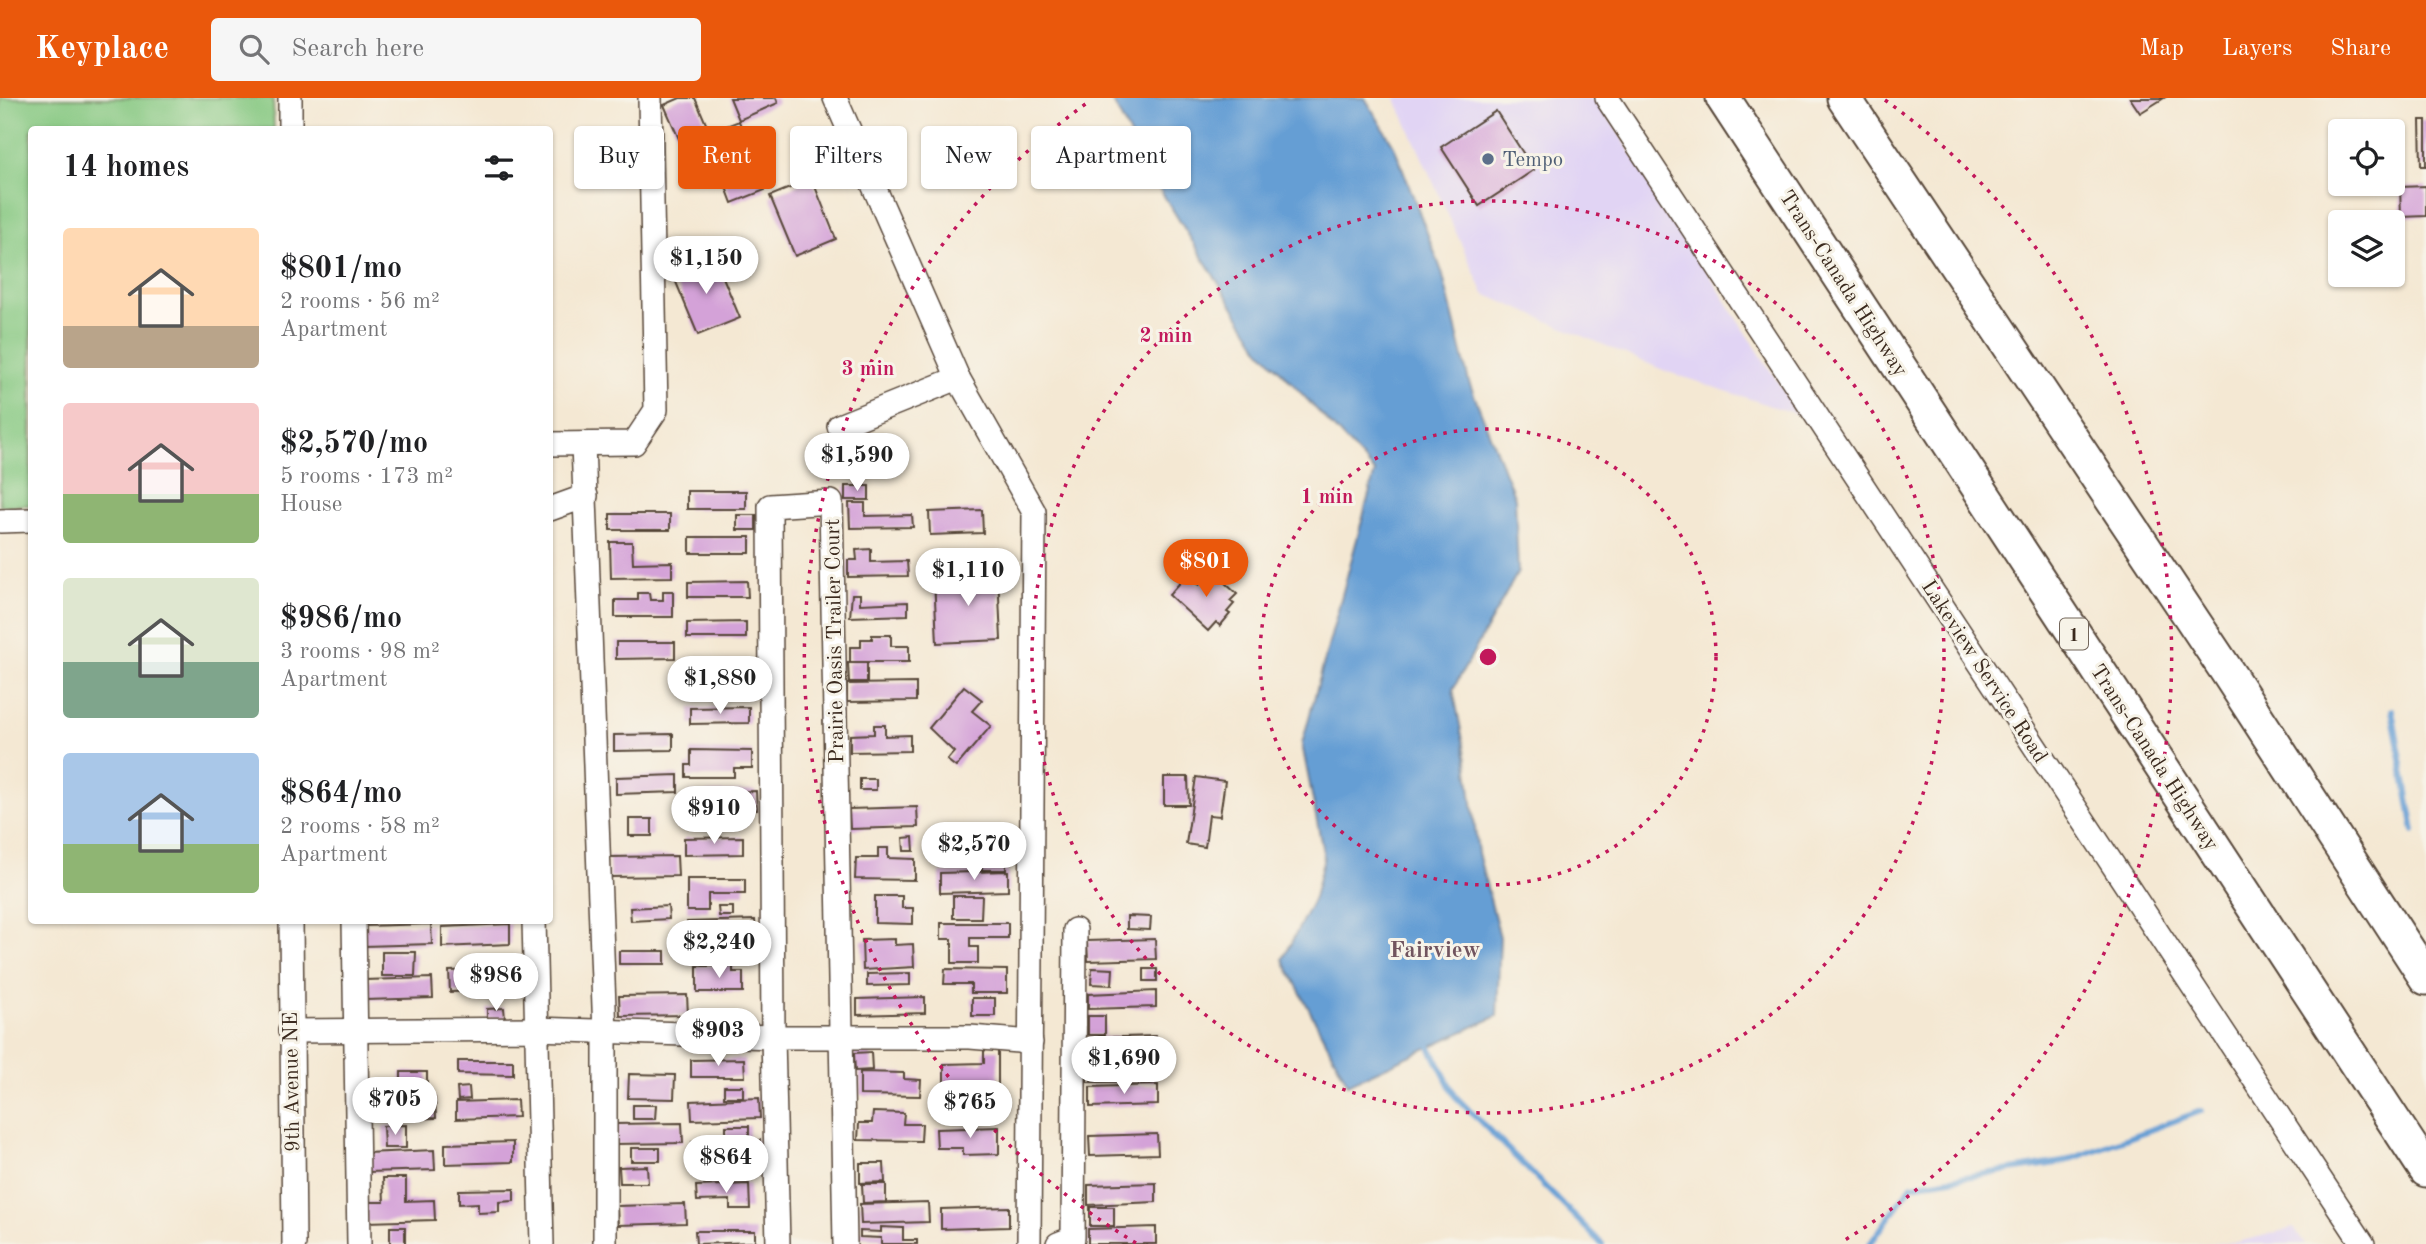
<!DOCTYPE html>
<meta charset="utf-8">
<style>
:root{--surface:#fff;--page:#f6f6f6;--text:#202124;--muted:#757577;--accent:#ea580c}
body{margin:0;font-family:"Old Standard TT",serif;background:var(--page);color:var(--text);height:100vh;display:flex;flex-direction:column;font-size:26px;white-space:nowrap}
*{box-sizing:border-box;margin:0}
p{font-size:23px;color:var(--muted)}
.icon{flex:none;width:38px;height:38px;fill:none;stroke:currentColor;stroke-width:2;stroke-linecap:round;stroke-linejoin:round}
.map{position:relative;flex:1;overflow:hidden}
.details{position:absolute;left:28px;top:28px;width:525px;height:798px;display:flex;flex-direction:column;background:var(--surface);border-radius:7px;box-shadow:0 2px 5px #0004}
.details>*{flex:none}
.top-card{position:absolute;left:574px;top:28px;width:665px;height:63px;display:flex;gap:14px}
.buttons{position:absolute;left:2328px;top:21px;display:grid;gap:14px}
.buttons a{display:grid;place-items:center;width:77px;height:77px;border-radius:7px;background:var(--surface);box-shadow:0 2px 5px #0004;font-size:35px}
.price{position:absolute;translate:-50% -60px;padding:0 16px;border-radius:24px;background:#fff;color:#222;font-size:23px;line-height:46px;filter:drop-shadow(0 2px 4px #0008)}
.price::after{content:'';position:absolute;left:50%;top:42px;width:21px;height:16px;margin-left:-10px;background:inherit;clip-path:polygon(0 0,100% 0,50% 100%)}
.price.on{background:var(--accent);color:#fff}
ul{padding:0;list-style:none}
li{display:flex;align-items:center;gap:21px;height:175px;padding:0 35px}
li span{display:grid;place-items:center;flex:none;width:196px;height:140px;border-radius:7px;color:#555}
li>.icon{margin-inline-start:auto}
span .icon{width:84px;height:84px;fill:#fffc;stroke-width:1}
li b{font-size:30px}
h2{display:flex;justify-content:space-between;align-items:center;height:84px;padding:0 35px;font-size:30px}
.chip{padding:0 24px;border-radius:7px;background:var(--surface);box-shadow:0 2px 5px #0004;font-size:24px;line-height:63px}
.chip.on{background:var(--accent);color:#fff}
header{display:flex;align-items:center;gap:42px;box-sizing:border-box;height:98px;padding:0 35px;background:var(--accent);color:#fff}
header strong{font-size:33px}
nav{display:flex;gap:38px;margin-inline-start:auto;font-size:24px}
.search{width:490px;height:63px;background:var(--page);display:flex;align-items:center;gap:18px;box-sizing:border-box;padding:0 24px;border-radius:7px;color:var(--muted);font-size:26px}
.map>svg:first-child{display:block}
.built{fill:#e1d4f4}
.green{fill:#84c780;stroke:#60784f;stroke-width:2}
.water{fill:#659ed4;stroke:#506479;stroke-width:2}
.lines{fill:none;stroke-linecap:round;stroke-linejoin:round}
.stream{stroke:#659ed4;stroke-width:6}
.building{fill:#d4a2d8}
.minor-casing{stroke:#574639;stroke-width:26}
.highway-casing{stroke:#574639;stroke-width:37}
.minor{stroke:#fff;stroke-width:23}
.highway{stroke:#fff;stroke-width:33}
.ring{fill:none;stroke:#c2185b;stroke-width:3.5;stroke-dasharray:3.5 7}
.service-dot{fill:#5c6f8a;stroke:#f7f3e8;stroke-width:2.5}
.labels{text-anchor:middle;stroke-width:6;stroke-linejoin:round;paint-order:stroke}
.shield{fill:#f7f3e8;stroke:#73665b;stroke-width:2}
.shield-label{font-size:19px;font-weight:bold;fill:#3b2a1e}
.service-label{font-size:21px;fill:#4e5e75;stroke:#f7f3e8;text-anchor:start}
.street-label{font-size:21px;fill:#3b2a1e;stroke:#f7f3e8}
.neighbourhood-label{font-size:23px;font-weight:bold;fill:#71545f;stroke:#f7f3e8}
.centre{fill:#c2185b;stroke:#f7f3e8;stroke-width:3.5}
.ring-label{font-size:21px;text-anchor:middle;font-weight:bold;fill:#c2185b;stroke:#f7f3e8;stroke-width:6;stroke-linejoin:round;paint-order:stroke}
</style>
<header>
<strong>Keyplace</strong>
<div class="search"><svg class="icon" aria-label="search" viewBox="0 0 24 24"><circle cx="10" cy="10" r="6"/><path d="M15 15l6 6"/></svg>Search here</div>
<nav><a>Map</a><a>Layers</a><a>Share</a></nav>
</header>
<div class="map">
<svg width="2426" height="1146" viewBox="0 0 2426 1146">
<rect width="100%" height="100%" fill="#f7f3e8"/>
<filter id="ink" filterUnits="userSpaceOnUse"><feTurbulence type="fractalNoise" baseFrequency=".0143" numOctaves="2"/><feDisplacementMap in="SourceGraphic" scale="14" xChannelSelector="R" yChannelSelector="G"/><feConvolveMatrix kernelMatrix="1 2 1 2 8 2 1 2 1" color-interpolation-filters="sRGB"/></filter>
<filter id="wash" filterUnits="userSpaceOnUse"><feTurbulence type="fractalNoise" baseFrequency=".00686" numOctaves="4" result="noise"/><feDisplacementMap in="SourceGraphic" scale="28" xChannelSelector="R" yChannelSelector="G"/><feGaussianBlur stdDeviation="1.57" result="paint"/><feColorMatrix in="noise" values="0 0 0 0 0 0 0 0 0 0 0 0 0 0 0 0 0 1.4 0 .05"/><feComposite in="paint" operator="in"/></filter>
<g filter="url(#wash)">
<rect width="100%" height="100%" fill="#f4e8d3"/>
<!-- built -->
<g class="built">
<path d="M1395,0H1596L1799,317L1668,274L1484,196Z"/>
<path d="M2294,1130L2305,1146H2192L2238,1144Z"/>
</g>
<!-- green -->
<path class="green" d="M0,0H273L274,31L32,32L31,407L0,408Z"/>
<!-- water -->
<path class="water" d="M1111,0H1365L1394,48L1442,174L1469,284L1515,400L1518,474L1453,591L1467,663L1478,755L1500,839L1497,918L1348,986L1283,861L1314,800L1324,759L1302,646L1375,374L1259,250L1146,69Z"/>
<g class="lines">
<!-- stream -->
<g class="stream">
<path d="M2392,612L2414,733"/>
<path d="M1430,949L1455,998L1602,1146"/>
<path d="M1870,1146L1912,1087L2063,1064L2201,1013"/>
</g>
</g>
<g id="blocks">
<!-- building -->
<g class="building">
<path d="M680,0H695L707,28L679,41L664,7Z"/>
<path d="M730,0H776L778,5L739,22Z"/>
<path d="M2130,0H2164L2140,15Z"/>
<path d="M1496,13L1534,72L1479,108L1441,49Z"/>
<path d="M2420,22H2426V68H2421Z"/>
<path d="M739,23L765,92L732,105L706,36Z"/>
<path d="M812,81L836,141L795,158L770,98Z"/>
<path d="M2426,88V118L2401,119L2400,89Z"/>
<path d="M715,160L740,220L698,237L673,177Z"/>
<rect x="845" y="388" width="24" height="14"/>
<rect x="687" y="393" width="59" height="18"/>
<path d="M849,405H865V418L912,417L913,429L850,430Z"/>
<path d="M982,412L983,435L930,437L929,414Z"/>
<rect x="610" y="416" width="60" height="16"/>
<rect x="737" y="417" width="19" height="15"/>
<rect x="690" y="439" width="60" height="16"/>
<path d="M610,444H632L633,465L672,464V479L611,480Z"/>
<path d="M871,451V464L907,463L908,478L848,479V462H857L856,452Z"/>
<path d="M1225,471L1232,478L1225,485L1237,496L1230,503L1234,506L1227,514L1230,516L1220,528L1216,524L1208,533L1169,497L1187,477L1199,487L1208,477L1216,480Z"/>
<path d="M998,476L1001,542L937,545L934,479Z"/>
<path d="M747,483L748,499H688V484Z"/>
<path d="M663,493H673V519H615V502H638V495H649L650,502H663Z"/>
<path d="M852,496H860V506L908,504V517L850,519Z"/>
<path d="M746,524V540H687V525Z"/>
<path d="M872,537H891V548H909V564H850V549H861V541H872Z"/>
<path d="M616,544H675V560L616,561Z"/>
<path d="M692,564H752V579L692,580Z"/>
<path d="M848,565H867V584H849Z"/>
<path d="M916,585V603L847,604V586Z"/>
<path d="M964,588L982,602L972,613L991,628L956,669L947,662L954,654L929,630Z"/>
<path d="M749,609V625L690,626V610Z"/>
<path d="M874,627H885V638L910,637V653L850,654V637L874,636Z"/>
<path d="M673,636V652L614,653V637Z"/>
<path d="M691,652L752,653V670H734V679H686V667H691Z"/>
<path d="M678,677V694L616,696V679Z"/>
<path d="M1164,679H1188L1189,707H1164Z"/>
<path d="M1196,679L1225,683L1220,718L1209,717L1205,749L1186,746Z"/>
<rect x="860" y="681" width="16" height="11"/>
<path d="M756,693L757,712L689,714L688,695Z"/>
<path d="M917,709L918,729L850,731L849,711Z"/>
<rect x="629" y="721" width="23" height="17"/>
<path d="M1011,730V751H1006V772H982L981,751L946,752L945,732Z"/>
<path d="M743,739V756L684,757V740Z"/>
<path d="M913,739L914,753H904L903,740Z"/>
<path d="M878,750H888V760L915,761V782L855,781L856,760H878Z"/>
<path d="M677,758L678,778L610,779L609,759Z"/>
<path d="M1008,773V793L940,795V775Z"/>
<path d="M687,781H745V796H708V813H687Z"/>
<path d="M875,798H902V810H913V826L875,825Z"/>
<path d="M953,798H982L981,820H953Z"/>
<path d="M668,808L669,821L631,823L630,810Z"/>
<path d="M718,809H733V818H719Z"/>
<path d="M1127,818L1151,819L1150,832L1127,831Z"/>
<path d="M755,822L756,841L688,843L687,824Z"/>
<path d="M941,825H1008V840H970V849H978V865H952V841H941Z"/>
<path d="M431,826L432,846L364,848L363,828Z"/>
<path d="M510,826V846L442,849V829Z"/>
<path d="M895,841V847L913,846L914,869L863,872L862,842Z"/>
<path d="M1155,841L1156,861L1088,863L1087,843Z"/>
<rect x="619" y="853" width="46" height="13"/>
<path d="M382,854H416L415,878H382Z"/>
<path d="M697,868H733V874H743V894H697Z"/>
<path d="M1092,870L1113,871L1112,887L1091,886Z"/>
<path d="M509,871V881L484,882V893L450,894L449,873Z"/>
<path d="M945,871L1007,872V895H971V886H944Z"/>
<rect x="1144" y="871" width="13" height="12"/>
<path d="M910,875V887L867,888V876Z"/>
<path d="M432,880L433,900L365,902L364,882Z"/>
<path d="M1156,893V909L1088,911V896Z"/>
<path d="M687,897L688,917L620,918L619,898Z"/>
<path d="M925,899V915L857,917V901Z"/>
<rect x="972" y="900" width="23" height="18"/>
<path d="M504,910L505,920H487V911Z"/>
<rect x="1088" y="918" width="17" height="19"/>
<path d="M1156,938L1157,958L1089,960L1088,940Z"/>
<path d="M984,952H998V989L944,990V966L984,965Z"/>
<path d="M871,954L872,972L855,973L854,955Z"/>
<path d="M744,961L745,979H691V962Z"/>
<path d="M458,963H513V977L458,976Z"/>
<path d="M1155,963V983L1087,984V964Z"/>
<rect x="401" y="974" width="26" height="22"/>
<path d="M860,974L904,975V981L921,982L920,998L860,997Z"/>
<path d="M629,976L675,977L674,1001L628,1000Z"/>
<path d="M1158,987V1007L1090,1009V989Z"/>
<rect x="724" y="988" width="19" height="11"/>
<path d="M469,989L470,1001L458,1002L457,990Z"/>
<path d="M435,1000L436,1020L368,1022L367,1002Z"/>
<path d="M759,1000L760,1020L692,1022L691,1003Z"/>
<path d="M517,1002L518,1019L456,1021V1004Z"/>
<path d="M633,1007H656L655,1021H633Z"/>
<path d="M873,1014L904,1015L903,1026H922L921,1043L858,1042L859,1025H872Z"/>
<path d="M682,1025L683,1045L615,1046L614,1026Z"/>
<path d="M406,1027V1050H384L383,1028Z"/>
<rect x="726" y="1028" width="23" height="13"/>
<path d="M999,1029V1056L963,1057V1050H937L936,1031Z"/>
<path d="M1157,1036L1158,1056L1090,1058L1089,1038Z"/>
<path d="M760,1042V1062L692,1064V1044Z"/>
<path d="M513,1044V1064L445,1066V1046Z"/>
<rect x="631" y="1050" width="29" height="13"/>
<path d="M434,1052L435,1072L367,1074L366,1055Z"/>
<path d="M860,1065H884L885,1084L860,1085Z"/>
<path d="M647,1068L648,1085H620L619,1069Z"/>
<path d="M383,1080H406V1103L434,1102L435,1122L367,1124L366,1104H384Z"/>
<path d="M1156,1085V1104L1088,1107V1087Z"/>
<path d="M749,1086L750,1111H730V1102L697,1103L696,1088Z"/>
<path d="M862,1086H886V1104L863,1105Z"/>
<path d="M514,1091V1103L499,1104V1114L478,1115V1105L459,1106V1092Z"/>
<path d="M928,1104L929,1124L861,1126L860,1106Z"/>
<path d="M685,1106L686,1125L618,1127L617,1108Z"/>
<path d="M1009,1109V1129L941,1131V1111Z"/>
<rect x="1090" y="1109" width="24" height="19"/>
<rect x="390" y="1129" width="15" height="17"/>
<path d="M881,1129L903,1130V1142H917V1146H881V1140L860,1139V1133L881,1134Z"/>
<path d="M1156,1129V1146H1088V1131Z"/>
<path d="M695,1133H755V1144L696,1146Z"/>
</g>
</g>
</g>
<g filter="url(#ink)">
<use href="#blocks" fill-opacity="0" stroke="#574639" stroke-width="2"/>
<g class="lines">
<defs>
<g id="minor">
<path d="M290,0V32"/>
<path d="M835,0L958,280L1034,414L1029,1146"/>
<path d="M1607,0L2363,1146"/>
<path d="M839,328L958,280"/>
<path d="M550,346L634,345L656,312L650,0"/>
<path d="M583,346L605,936V1146"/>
<path d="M550,411L586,398"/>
<path d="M0,423L32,422"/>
<path d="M291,822L294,1146"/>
<path d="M354,822L359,1146"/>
<path d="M534,822L542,1146"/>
<path d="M290,933L536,931L773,939H970L1031,944"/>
<path d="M778,1146L773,939L770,408L831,404L845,1146"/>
<path d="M1058,1146L1073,1140L1075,832"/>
</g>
<g id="highway">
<path d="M1723,0L2426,1072"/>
<path d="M1844,0L2226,572L2426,880"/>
</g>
</defs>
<!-- minor casing -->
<use href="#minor" class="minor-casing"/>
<!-- highway casing -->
<use href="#highway" class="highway-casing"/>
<!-- minor -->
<use href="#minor" class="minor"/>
<!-- highway -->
<use href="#highway" class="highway"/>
</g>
</g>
<!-- distance rings -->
<g class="ring">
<circle cx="1488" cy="559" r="228"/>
<circle cx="1488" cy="559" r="456"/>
<path d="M1136 1145A684 684 0 0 1 1091 2M1885 2A684 684 0 0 1 1840 1145"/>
</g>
<!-- markers -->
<circle class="service-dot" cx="1488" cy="61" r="7"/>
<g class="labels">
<!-- shield labels -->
<rect class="shield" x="2060" y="520.5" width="28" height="31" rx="5"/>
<g class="shield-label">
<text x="2074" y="543">1</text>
</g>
<!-- service labels -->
<g class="service-label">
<text x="1502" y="68">Tempo</text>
</g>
<!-- street labels -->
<g class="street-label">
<text transform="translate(1844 185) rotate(57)" y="7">Trans-Canada Highway</text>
<text transform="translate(834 543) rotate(-91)" y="7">Prairie Oasis Trailer Court</text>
<text transform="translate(1985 573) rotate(57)" y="7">Lakeview Service Road</text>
<text transform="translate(2155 659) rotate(57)" y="7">Trans-Canada Highway</text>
<text transform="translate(291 984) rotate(-91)" y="7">9th Avenue NE</text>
</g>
<!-- neighbourhood labels -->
<g class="neighbourhood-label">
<text x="1435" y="859">Fairview</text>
</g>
</g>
<circle cx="1488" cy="559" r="10" class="centre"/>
<g class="ring-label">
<text x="1166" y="244">2 min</text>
<text x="868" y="277">3 min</text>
<text x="1327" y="405">1 min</text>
</g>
</svg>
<div class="buttons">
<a><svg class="icon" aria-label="locate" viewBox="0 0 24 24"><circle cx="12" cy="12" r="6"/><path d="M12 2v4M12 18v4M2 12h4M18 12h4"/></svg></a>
<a><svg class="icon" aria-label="layers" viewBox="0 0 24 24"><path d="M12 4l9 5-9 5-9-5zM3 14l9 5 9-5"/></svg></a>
</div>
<b class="price" style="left:706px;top:198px">$1,150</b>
<b class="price" style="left:857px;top:395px">$1,590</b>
<b class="price on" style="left:1206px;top:501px">$801</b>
<b class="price" style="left:968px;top:510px">$1,110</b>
<b class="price" style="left:720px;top:618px">$1,880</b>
<b class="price" style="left:714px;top:748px">$910</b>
<b class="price" style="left:974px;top:784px">$2,570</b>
<b class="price" style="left:719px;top:882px">$2,240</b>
<b class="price" style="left:496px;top:915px">$986</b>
<b class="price" style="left:718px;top:970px">$903</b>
<b class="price" style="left:1124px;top:998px">$1,690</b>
<b class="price" style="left:395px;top:1039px">$705</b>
<b class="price" style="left:970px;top:1042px">$765</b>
<b class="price" style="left:726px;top:1097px">$864</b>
<div class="top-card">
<a class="chip">Buy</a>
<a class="chip on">Rent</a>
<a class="chip">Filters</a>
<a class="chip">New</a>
<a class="chip">Apartment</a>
</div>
<section class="details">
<h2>14 homes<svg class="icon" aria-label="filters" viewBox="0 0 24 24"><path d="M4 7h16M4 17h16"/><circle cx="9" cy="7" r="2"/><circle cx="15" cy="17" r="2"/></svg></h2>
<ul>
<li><span style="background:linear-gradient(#ffd9b3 70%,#b9a48a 0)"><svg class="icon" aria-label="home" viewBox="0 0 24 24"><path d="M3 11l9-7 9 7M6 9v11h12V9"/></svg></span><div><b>$801/mo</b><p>2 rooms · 56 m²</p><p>Apartment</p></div></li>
<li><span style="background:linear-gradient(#f6c9c9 65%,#8fb573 0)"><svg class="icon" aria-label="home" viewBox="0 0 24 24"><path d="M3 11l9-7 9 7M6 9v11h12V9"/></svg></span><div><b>$2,570/mo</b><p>5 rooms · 173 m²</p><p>House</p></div></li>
<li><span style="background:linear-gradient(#dfe7d0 60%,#7fa58c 0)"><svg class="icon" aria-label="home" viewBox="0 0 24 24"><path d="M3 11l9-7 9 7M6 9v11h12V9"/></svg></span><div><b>$986/mo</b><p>3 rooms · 98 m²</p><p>Apartment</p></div></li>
<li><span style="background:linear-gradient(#a9c7e8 65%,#8fb573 0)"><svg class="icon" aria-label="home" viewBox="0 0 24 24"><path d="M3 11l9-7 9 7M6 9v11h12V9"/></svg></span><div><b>$864/mo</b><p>2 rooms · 58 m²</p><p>Apartment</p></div></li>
</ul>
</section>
</div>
